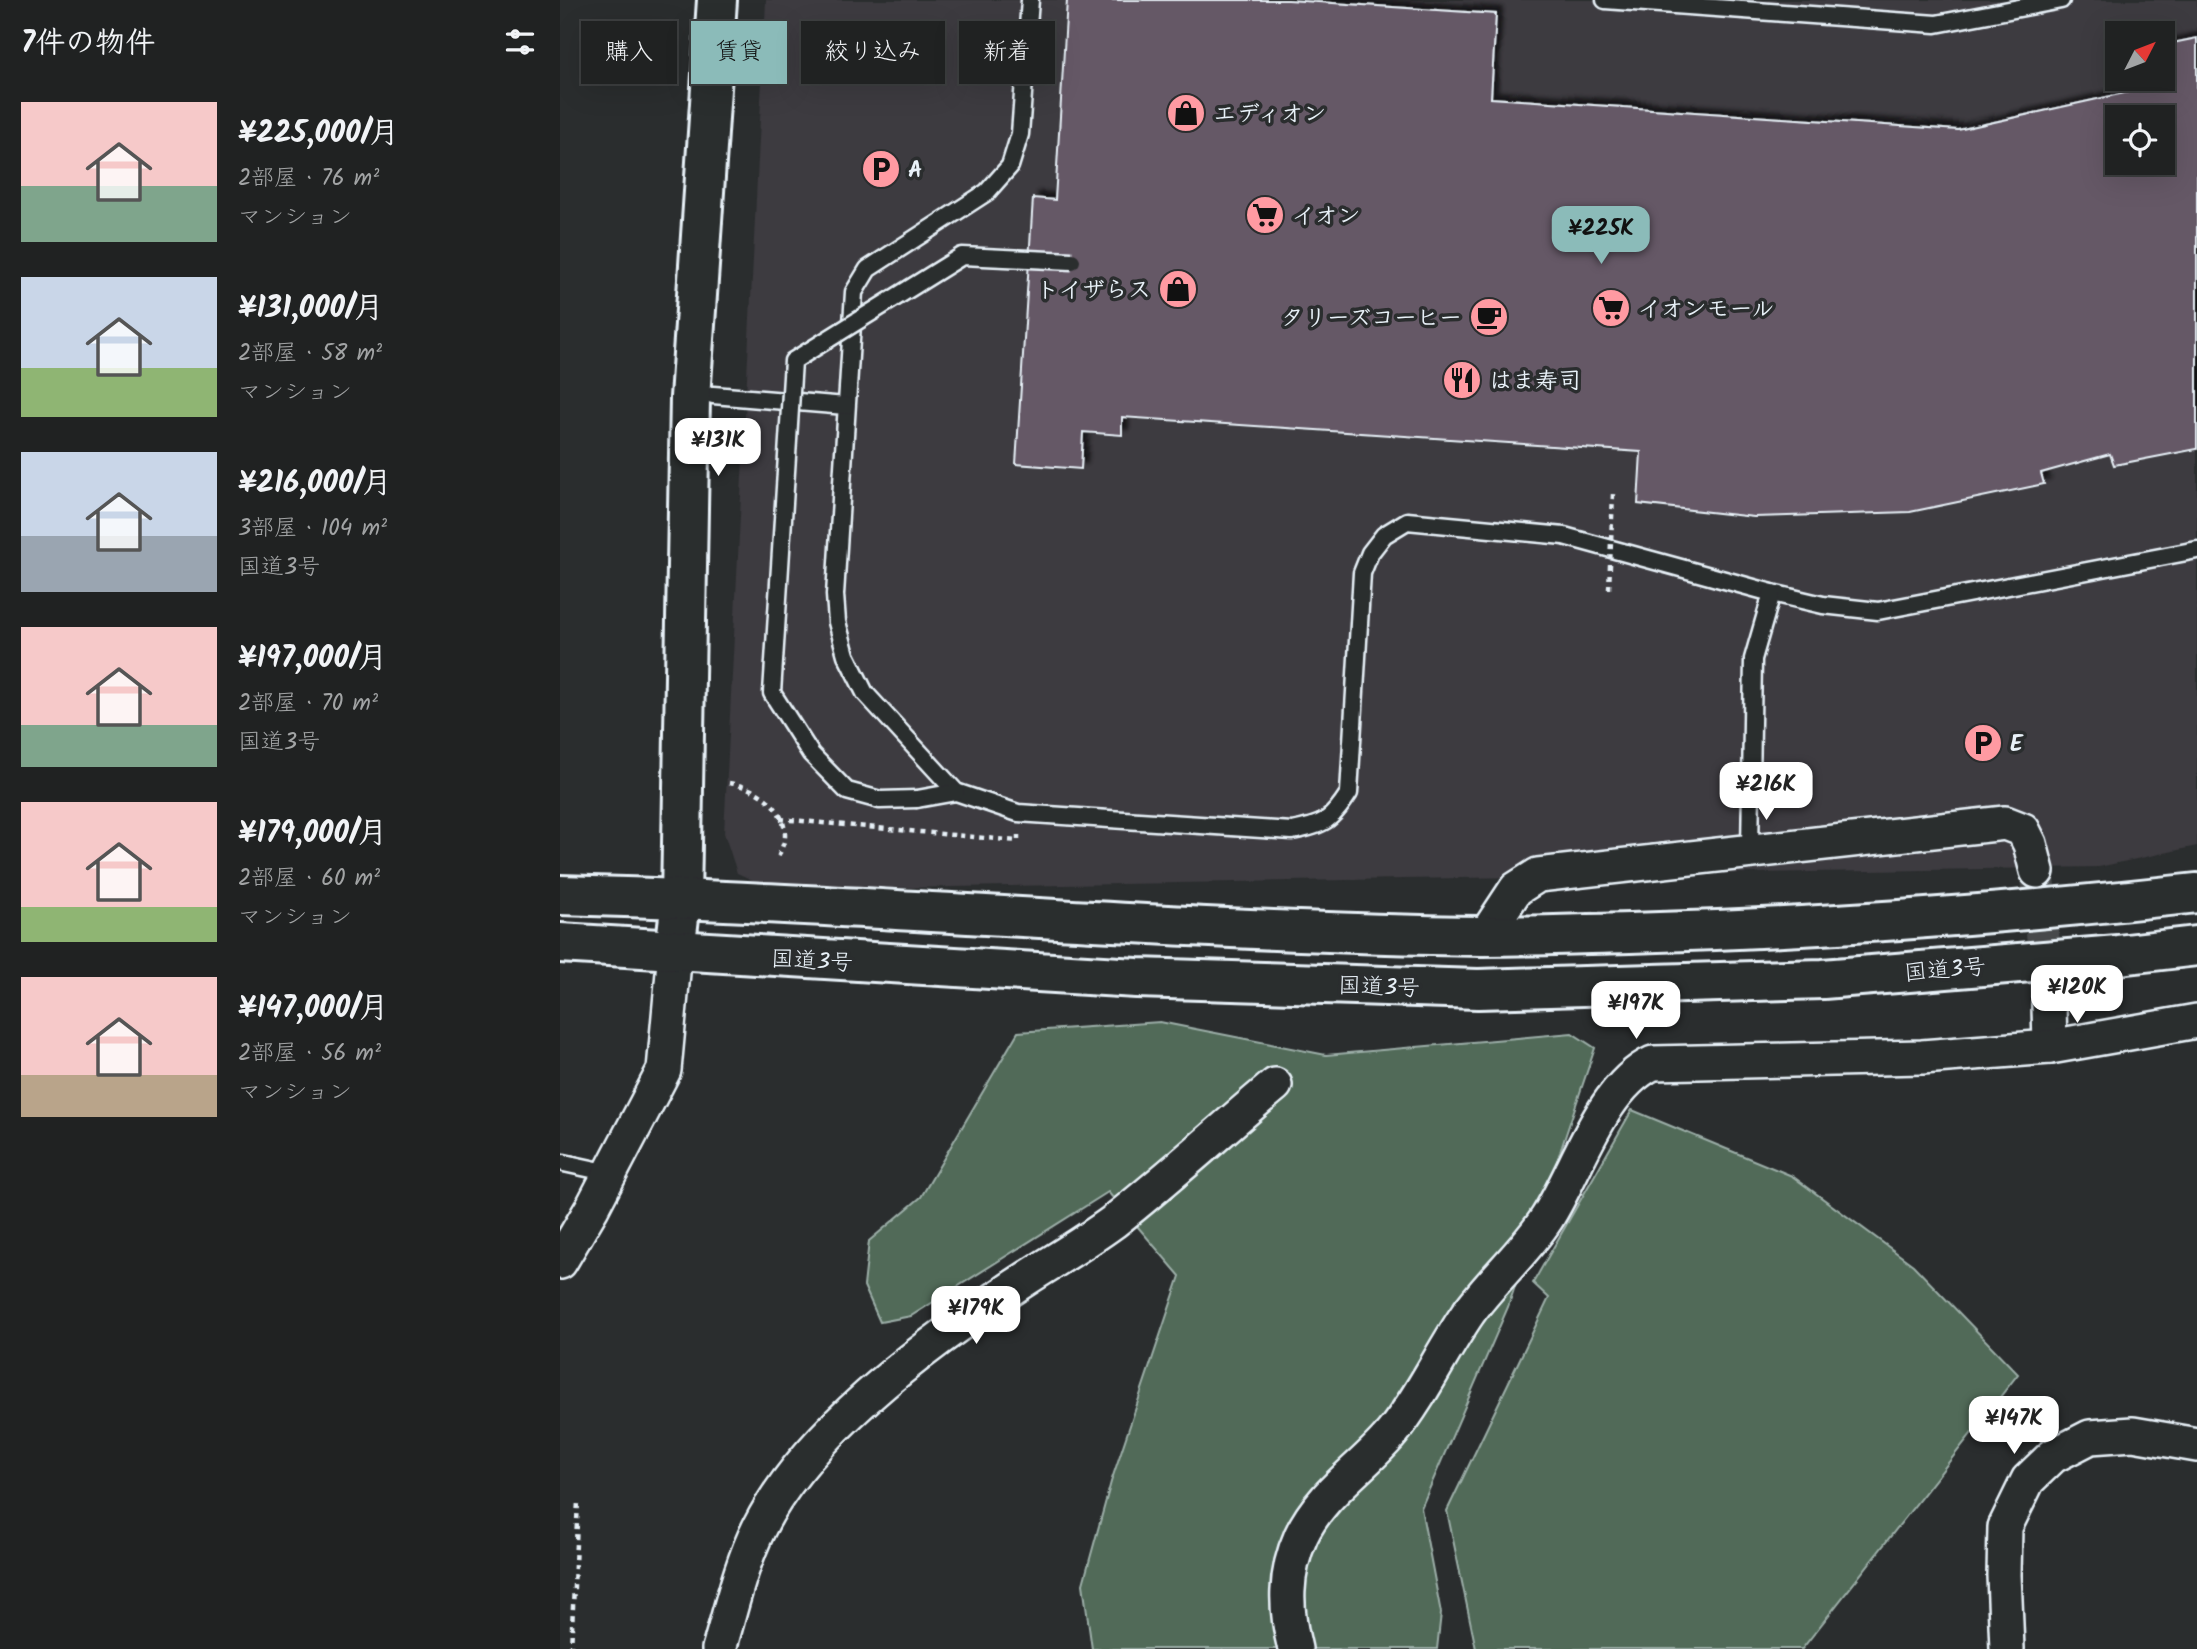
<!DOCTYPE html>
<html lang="ja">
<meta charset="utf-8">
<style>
:root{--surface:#202222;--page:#282a2a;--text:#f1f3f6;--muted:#a2a4a5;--line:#3d3f40;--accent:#8bbbb9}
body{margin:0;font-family:Kalam,"Klee One",sans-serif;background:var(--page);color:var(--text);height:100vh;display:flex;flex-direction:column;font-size:26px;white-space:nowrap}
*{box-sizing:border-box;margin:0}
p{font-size:23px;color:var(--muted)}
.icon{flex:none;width:38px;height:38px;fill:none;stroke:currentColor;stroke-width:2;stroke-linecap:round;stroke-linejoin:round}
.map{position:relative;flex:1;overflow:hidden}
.side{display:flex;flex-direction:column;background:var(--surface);width:560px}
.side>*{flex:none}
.hud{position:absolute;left:21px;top:21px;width:665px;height:63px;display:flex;gap:14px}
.needle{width:46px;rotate:48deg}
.controls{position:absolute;left:1545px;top:21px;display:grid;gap:14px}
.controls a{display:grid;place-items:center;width:70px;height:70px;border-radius:0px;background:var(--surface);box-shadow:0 7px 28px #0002,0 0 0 2px var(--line);font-size:35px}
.price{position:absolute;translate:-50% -60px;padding:0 16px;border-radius:14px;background:#fff;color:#222;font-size:23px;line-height:46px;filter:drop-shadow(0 2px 4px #0008)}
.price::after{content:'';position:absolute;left:50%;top:42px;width:21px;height:16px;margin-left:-10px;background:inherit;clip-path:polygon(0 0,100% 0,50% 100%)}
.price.selected{background:var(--accent);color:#111}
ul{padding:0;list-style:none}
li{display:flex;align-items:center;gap:21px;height:175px;padding:0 21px}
li span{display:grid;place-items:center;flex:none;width:196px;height:140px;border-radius:0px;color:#555}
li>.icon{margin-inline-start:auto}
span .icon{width:84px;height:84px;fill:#fffc;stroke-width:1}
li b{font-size:30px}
h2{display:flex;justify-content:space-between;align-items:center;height:84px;padding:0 21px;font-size:30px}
.pill{padding:0 24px;border-radius:0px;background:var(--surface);box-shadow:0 7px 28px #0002,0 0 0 2px var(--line);font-size:24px;line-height:63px}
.pill.selected{background:var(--accent);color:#111}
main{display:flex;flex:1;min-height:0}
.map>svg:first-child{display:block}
.built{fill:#3c3a3f;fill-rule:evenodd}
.green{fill:#516a58;stroke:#9caea8;stroke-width:2}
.building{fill:#655866;stroke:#e8f1f8;stroke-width:2;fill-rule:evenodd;filter:url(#shadow)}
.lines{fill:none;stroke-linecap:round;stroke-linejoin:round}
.minor-tunnel{stroke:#464a4c;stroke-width:33;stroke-dasharray:33 17;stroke-linecap:butt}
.service-casing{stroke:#e8f1f8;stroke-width:21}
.minor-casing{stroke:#e8f1f8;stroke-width:38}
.tertiary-casing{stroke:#e8f1f8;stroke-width:44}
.trunk-casing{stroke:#e8f1f8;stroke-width:44}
.path{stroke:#e8f1f8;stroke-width:4.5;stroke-dasharray:5 5;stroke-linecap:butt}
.service{stroke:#2a2d2e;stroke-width:16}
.minor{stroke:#2a2d2e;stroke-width:33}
.tertiary{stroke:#2a2d2e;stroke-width:38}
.trunk{stroke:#2a2d2e;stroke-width:38}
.service-bridge-casing{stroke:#e8f1f8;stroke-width:21;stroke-linecap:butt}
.path-bridge{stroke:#e8f1f8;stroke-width:4.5;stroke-dasharray:5 5;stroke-linecap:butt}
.service-bridge{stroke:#2a2d2e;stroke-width:16}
.labels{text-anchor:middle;stroke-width:7;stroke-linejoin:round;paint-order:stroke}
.poi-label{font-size:23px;font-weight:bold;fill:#e8f1f8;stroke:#2a2d2e;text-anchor:start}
.street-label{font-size:23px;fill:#e8f1f8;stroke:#2a2d2e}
</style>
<main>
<section class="side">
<h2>7件の物件<svg class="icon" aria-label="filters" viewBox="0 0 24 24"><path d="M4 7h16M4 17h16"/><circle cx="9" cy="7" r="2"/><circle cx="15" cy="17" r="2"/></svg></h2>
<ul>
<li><span style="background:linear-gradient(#f6c9c9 60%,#7fa58c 0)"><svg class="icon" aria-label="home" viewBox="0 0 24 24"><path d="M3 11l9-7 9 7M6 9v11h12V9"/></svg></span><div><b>¥225,000/月</b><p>2部屋 · 76 m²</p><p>マンション</p></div></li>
<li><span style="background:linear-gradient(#c9d6e8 65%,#8fb573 0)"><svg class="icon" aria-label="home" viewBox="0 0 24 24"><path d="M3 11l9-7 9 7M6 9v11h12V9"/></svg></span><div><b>¥131,000/月</b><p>2部屋 · 58 m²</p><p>マンション</p></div></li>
<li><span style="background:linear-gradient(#c9d6e8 60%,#9aa5b1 0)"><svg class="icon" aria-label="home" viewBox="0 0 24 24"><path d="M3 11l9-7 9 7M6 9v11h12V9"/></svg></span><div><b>¥216,000/月</b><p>3部屋 · 104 m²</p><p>国道3号</p></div></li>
<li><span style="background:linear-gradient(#f6c9c9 70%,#7fa58c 0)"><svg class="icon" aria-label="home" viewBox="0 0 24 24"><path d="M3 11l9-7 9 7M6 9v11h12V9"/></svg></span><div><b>¥197,000/月</b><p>2部屋 · 70 m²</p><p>国道3号</p></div></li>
<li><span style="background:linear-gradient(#f6c9c9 75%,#8fb573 0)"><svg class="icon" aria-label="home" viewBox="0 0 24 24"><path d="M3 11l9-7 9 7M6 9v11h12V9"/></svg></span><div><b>¥179,000/月</b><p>2部屋 · 60 m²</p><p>マンション</p></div></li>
<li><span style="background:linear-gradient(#f6c9c9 70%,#b9a48a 0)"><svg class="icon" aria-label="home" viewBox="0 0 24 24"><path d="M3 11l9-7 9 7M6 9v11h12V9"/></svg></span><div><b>¥147,000/月</b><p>2部屋 · 56 m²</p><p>マンション</p></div></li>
</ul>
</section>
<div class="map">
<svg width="1637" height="1649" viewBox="0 0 1637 1649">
<defs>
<filter id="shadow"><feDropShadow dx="6" dy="-6" stdDeviation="2" flood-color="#0009"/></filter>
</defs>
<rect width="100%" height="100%" fill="#2a2d2e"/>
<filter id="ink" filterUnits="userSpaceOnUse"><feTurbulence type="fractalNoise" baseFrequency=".0143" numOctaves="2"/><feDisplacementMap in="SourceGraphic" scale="14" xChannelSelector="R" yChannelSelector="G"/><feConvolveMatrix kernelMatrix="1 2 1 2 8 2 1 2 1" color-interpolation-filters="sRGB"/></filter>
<g filter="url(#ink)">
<!-- built -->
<path class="built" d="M206,0H1637V846L1539,867L214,890L177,873L164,833ZM1558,33H1603V79H1558ZM1558,117H1603V163H1558Z"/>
<!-- green -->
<g class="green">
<path d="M600,1022L766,1055L1012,1033L1035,1048L948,1307L861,1508L881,1613L877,1649H532L523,1584L551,1482L620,1276L548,1192L351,1316L320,1322L304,1286L309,1241L361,1197L458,1032Z"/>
<path d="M1072,1110L1232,1176L1353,1265L1458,1374L1242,1649H916L887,1511L989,1298L973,1283Z"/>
</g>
<!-- building -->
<path class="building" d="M507,0H728L936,14L931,98L1398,130L1605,84L1603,45L1637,38V449L1554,465L1550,454L1481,473L1484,484L1350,512L1194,517L1078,504L1081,452L562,417V435L523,432L521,469L456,464L473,198L495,200ZM1558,117H1603V163H1558Z"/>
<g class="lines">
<!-- minor-tunnel -->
<path class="minor-tunnel" d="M1477,871L1489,1005"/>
<defs>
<g id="service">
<path d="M470,0L460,134L450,166L427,192L308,269L294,292L275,595L277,622L286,655L305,693L396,792L458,813L732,831C764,825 771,821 789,793L802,573L810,553L824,535L847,521L1004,536L1212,593L1263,605L1318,611L1637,550"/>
<path d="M1045,0L1376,24L1501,0"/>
<path d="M153,395L286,406"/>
<path d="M357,799L396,792"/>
<path d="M1190,851L1193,659L1212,593"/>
<path d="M4,1163L50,1173"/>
</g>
<g id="minor">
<path d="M925,936L956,889L978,875L1445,823L1463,830L1470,844L1477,871"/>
<path d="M1489,1005L1490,1047"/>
<path d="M0,1262L32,1208L104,1070L115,951"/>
<path d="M159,1649C171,1609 180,1566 199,1528C246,1434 360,1349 446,1292C481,1268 519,1247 553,1222C609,1178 661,1130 715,1085"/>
<path d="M735,1649C725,1609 724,1574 741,1536C761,1493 803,1468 832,1433C862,1396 882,1351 909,1312C933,1279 965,1252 987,1218C1017,1171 1041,1087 1093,1063L1362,1057L1490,1047L1637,1021"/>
<path d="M1447,1649L1444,1575L1445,1527L1468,1480L1493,1456L1530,1437L1573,1434L1637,1445"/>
</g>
<path id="tertiary" d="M115,951L121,900L130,398L157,0"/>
<g id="trunk">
<path d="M0,895C308,903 614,932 922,936C971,936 1021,934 1070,933C1260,928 1449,914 1637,893"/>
<path d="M0,943L577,978L918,989L1263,979L1558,955L1637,946"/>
</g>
</defs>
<!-- service casing -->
<use href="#service" class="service-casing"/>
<!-- minor casing -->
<use href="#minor" class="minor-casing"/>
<!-- tertiary casing -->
<use href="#tertiary" class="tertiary-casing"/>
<!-- trunk casing -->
<use href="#trunk" class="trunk-casing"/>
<!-- path -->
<g class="path">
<path d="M169,783C195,787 226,806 225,837C224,844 220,852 218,858"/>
<path d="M220,819L458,841V835"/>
<path d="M11,1649L18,1501"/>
</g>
<!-- service -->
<use href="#service" class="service"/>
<!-- minor -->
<use href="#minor" class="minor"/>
<!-- tertiary -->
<use href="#tertiary" class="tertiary"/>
<!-- trunk -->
<use href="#trunk" class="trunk"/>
<defs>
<path id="service-bridge" d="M357,799L320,800L287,791L251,754L212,693L233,361L402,256L512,261"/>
</defs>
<!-- service-bridge casing -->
<use href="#service-bridge" class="service-bridge-casing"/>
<!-- path-bridge -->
<path class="path-bridge" d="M1049,589L1053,494"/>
<!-- service-bridge -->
<use href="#service-bridge" class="service-bridge"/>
</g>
</g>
<!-- icons -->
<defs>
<symbol id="shop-disc" viewBox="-11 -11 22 22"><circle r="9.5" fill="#ff9aa2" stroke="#2a2d2e"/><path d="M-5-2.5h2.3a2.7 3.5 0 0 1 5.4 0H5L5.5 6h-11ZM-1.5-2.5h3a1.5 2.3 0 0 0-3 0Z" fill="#111"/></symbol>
<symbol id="parking-disc" viewBox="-11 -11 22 22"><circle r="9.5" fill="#ff9aa2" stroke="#2a2d2e"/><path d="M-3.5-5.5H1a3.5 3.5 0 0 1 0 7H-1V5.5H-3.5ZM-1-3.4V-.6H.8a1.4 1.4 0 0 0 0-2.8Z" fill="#111"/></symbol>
<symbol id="supermarket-disc" viewBox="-11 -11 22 22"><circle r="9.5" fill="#ff9aa2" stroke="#2a2d2e"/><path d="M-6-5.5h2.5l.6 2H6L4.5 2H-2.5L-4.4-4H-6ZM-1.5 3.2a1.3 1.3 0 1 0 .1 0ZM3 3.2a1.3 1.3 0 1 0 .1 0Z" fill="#111"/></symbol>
<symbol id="cafe-disc" viewBox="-11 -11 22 22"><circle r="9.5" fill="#ff9aa2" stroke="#2a2d2e"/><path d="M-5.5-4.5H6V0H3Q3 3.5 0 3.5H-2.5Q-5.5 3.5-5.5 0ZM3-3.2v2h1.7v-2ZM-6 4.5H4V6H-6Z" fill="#111"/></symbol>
<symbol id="restaurant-disc" viewBox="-11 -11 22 22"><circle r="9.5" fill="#ff9aa2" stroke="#2a2d2e"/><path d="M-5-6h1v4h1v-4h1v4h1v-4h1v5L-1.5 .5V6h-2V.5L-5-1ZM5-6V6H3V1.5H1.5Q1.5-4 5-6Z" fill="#111"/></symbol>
</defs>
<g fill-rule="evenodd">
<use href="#shop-disc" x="604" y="91" width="44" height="44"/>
<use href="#parking-disc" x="299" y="147" width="44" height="44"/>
<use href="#supermarket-disc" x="683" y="193" width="44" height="44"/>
<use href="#shop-disc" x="596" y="267" width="44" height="44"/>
<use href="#supermarket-disc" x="1029" y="286" width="44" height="44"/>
<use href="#cafe-disc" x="907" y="295" width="44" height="44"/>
<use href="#restaurant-disc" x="880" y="358" width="44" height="44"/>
<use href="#parking-disc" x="1401" y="721" width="44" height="44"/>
</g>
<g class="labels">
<!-- poi labels -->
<g class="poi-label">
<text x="653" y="121">エディオン</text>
<text x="348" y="177">A</text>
<text x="732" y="223">イオン</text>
<text x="591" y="297" text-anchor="end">トイザらス</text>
<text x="1078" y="316">イオンモール</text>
<text x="902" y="325" text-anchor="end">タリーズコーヒー</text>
<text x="929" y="388">はま寿司</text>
<text x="1450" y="751">E</text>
</g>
<!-- street labels -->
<g class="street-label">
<text transform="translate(252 960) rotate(3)" y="8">国道3号</text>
<text transform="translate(1385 969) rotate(-5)" y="8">国道3号</text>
<text transform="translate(819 986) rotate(2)" y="8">国道3号</text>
</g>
</g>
</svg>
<div class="controls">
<a><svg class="needle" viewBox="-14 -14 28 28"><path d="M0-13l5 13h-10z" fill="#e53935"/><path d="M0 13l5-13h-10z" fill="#a2a4a5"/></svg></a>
<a><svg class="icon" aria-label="locate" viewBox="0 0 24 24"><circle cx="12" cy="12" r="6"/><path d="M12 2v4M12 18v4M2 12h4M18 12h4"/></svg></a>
</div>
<b class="price selected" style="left:1041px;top:266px">¥225K</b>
<b class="price" style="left:158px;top:478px">¥131K</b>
<b class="price" style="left:1206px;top:822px">¥216K</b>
<b class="price" style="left:1517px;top:1025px">¥120K</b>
<b class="price" style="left:1076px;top:1041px">¥197K</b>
<b class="price" style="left:416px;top:1346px">¥179K</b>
<b class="price" style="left:1454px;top:1456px">¥147K</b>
<div class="hud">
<a class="pill">購入</a>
<a class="pill selected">賃貸</a>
<a class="pill">絞り込み</a>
<a class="pill">新着</a>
</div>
</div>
</main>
